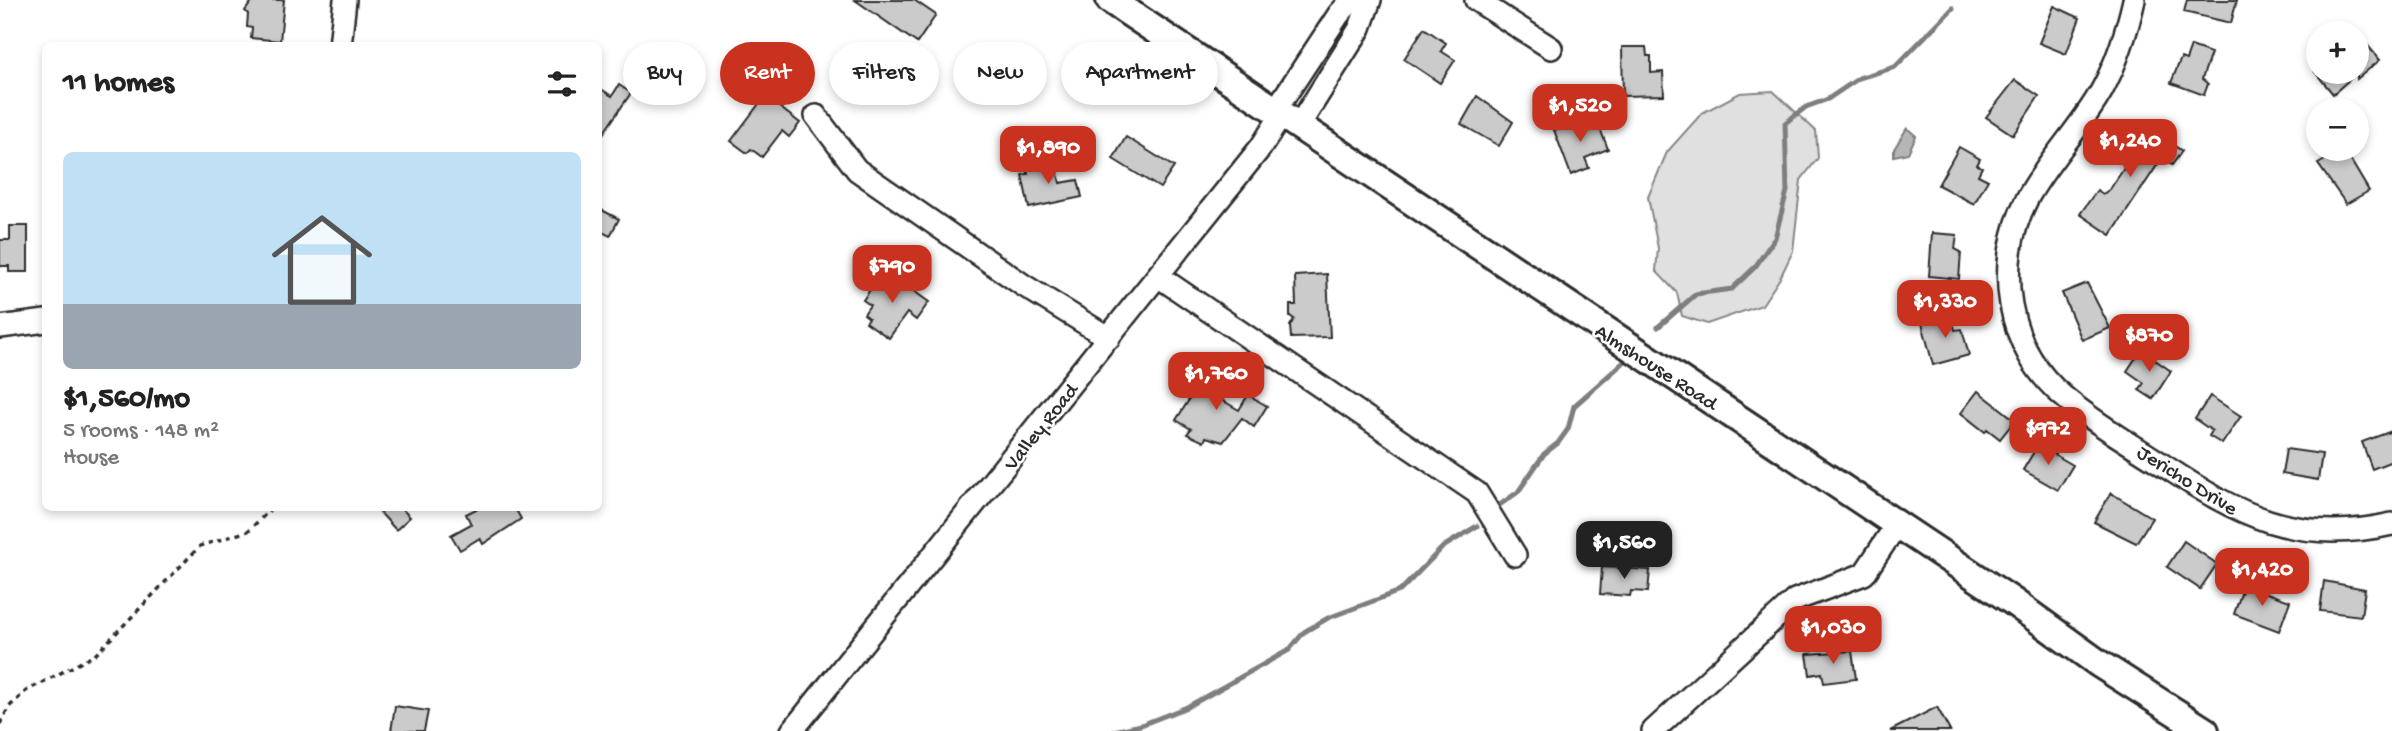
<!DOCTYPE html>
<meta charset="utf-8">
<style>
:root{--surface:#fff;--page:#f2f2f2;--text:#222;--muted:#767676;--accent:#c8321e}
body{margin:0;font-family:"Gochi Hand",sans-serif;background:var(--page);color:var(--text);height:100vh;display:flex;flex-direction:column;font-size:26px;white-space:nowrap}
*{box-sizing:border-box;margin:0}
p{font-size:23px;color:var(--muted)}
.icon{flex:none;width:38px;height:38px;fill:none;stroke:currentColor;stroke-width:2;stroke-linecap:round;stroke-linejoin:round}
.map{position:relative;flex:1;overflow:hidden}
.details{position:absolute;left:42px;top:42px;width:560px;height:469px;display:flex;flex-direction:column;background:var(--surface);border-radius:10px;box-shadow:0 4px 10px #0003}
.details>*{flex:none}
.hud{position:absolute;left:623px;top:42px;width:665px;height:63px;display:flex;gap:14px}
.controls{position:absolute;left:2306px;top:21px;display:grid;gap:14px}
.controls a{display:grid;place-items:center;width:63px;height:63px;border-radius:50%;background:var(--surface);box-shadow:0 4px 10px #0003;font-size:35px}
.price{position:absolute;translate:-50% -60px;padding:0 16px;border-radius:14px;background:var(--accent);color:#fff;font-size:23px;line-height:46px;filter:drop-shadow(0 2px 4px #0008)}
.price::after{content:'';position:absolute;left:50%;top:42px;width:21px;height:16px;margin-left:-10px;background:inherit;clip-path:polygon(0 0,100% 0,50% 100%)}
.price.current{background:#222;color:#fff}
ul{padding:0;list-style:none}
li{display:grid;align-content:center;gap:14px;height:371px;padding:0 21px}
li span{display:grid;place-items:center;height:217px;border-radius:10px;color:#555}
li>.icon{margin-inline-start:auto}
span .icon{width:126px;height:126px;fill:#fffc;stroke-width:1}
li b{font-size:30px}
h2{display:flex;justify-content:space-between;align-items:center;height:84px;padding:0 21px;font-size:30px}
.pill{padding:0 24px;border-radius:32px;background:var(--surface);box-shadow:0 4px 10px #0003;font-size:24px;line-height:63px}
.pill.current{background:var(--accent);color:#fff}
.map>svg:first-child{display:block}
.green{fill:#e0e0e0;stroke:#868686;stroke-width:2}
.water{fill:#b6b6b6;stroke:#7e7e7e;stroke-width:2}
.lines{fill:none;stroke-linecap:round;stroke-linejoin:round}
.stream{stroke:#7e7e7e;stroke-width:5}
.building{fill:#cbcbcb;stroke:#2b2b2b;stroke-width:2}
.minor-casing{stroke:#2b2b2b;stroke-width:26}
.major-casing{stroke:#2b2b2b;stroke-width:32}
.path{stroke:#2b2b2b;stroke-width:3.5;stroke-dasharray:5 5;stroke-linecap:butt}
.minor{stroke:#fff;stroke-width:21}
.major{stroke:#fff;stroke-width:26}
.labels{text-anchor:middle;stroke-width:5;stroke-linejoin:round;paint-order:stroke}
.street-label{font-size:21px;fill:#2b2b2b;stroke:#fff}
</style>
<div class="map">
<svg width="2392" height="731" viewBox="0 0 2392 731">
<rect width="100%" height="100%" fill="#fff"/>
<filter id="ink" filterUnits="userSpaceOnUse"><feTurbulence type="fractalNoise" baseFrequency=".0143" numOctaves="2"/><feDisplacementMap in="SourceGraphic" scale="14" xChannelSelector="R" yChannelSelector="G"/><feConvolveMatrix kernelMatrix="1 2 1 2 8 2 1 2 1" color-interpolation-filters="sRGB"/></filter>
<g filter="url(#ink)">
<!-- green -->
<path class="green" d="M1773,91L1816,131L1818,158L1801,180L1793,251L1780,278L1762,305L1707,324L1682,316L1677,293L1656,271L1658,248L1648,197L1667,152L1702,113L1740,93Z"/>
<!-- water -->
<path class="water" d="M1907,128L1916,136L1908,153L1894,156V149Z"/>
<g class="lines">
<!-- stream -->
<g class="stream">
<path d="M1658,327L1696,294L1732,289L1755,267L1775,238L1787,191L1785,123L1806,107L1828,99L1859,78L1895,67L1953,8"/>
<path d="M1501,504L1518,492L1544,454L1558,443L1568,429L1574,406L1624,362"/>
<path d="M1114,731L1141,725L1187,707L1289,650L1304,632L1328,618L1400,591L1443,547L1477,526"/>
</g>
</g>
<!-- building -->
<g class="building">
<path d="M253,0H284L280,41L251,38L252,28L247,27L248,14L245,11Z"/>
<path d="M855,0H914L936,15L917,43Z"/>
<path d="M2187,0H2237L2231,23L2184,12Z"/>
<path d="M2054,6L2080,18L2066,54L2039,43Z"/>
<path d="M1424,28L1446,43L1441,51L1455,60L1440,83L1404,59Z"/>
<path d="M2191,46L2211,53L2202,79L2208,84L2204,95L2171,83L2181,58L2186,60Z"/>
<path d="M2368,46L2380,60L2357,79V73L2333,94L2315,72H2357V54Z"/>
<path d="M1622,47H1646L1647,56H1651V73L1663,72L1664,95L1623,96Z"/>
<path d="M2015,80L2039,96L2013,135L1986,117Z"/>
<path d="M619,85L631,93L598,141V87L612,96Z"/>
<path d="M765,96L800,123L789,137L782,131L762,157L751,149L747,153L731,141Z"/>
<path d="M1477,96L1513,122L1499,146L1461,124Z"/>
<path d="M1580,120L1583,127L1597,121L1608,149L1585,158L1589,168L1571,175L1554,130Z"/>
<path d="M2142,124L2182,151L2172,165L2162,158L2111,235L2080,214L2097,190L2103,194L2110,189L2135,152L2126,146Z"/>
<path d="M1126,137L1174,167L1160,188L1113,159Z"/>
<path d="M1959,147L1980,159L1977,165L1982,167L1978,175L1988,180L1974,204L1938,185Z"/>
<path d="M2344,149L2369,191L2346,204L2318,164Z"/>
<path d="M1039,162L1041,169L1056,165L1060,183L1078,180L1082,197L1029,208L1022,175L1028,174L1026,165Z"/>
<path d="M598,208L619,219L610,236L598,230Z"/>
<path d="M10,226H28V272H9V266H0V240H10Z"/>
<path d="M1932,233L1957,235L1955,249L1961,252L1959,279L1929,276Z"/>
<path d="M890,274L929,302L916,320L907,313L889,338L866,322L869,318L864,314L870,305L863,300L874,284L880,288Z"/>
<path d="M1327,274L1330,337L1291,338L1290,326L1294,319L1290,316V305H1296L1295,276Z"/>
<path d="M2087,283L2110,328L2082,340L2062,293Z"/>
<path d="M1951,315L1955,330L1962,329L1969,355L1933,365L1922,323Z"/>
<path d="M2141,350L2171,371L2153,399L2139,390L2144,383L2127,371Z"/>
<path d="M1207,372L1224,384L1215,396L1239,410L1248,395L1267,406L1254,427L1242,418L1223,442L1206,437L1204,442L1187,434L1191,429L1176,420Z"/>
<path d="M1978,391L2015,420L2000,439L1987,429L1985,432L1961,413Z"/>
<path d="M2210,396L2241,416L2222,444L2209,436L2212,431L2195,419Z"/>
<path d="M2392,431V461L2372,469L2362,442Z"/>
<path d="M2038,445L2073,465L2058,490L2023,470Z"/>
<path d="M2286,449L2322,454L2318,480L2282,474Z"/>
<path d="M2111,493L2152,518L2136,543L2094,522Z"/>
<path d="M376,508H401L410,517L396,530Z"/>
<path d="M478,508H515L521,519L483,544L480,538L460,550L451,535L471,524L466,514Z"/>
<path d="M2184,541L2217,564L2200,589L2167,567Z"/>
<path d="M1602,567L1650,570L1648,592L1631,591L1630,596L1600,594Z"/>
<path d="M2324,581L2365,589L2361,616L2320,611Z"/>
<path d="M2244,585L2290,601L2279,631L2234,614Z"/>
<path d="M1852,651L1856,679L1824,683L1822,673L1810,675L1807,654Z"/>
<path d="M395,706L428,711L424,731H391Z"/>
<path d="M1937,707L1950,731H1890Z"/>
</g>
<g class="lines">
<defs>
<g id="minor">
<path d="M1476,0L1551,48"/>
<path d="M2134,0C2127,31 2117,62 2102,90C2081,128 2048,160 2027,199C1993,265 2006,349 2064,397C2093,422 2128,442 2160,463C2238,515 2296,546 2392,524"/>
<path d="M340,46L345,0"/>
<path d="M1275,111L1339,14L1352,0"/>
<path d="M816,116L857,170L1023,285L1109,338"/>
<path d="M1298,127L1360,28L1370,0"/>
<path d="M1158,276L1477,493L1515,555"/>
<path d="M0,327L46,321"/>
<path d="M792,731L1261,147L1281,116"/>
<path d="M1653,731L1795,600L1864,574L1897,524"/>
</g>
<path id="major" d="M1110,0L2012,601L2098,663L2205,731"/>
</defs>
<!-- minor casing -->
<use href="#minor" class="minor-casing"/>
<!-- major casing -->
<use href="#major" class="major-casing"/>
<!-- path -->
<path class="path" d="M0,724L9,707L26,691L95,655L200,546L248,531L272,508"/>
<!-- minor -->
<use href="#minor" class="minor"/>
<!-- major -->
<use href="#major" class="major"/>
</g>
</g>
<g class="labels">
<!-- street labels -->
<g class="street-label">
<text transform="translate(1657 366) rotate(33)" y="7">Almshouse Road</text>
<text transform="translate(1040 426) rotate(-51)" y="7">Valley Road</text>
<text transform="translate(2188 479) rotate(32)" y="7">Jericho Drive</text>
</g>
</g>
</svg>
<div class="controls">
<a>+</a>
<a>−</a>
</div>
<b class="price" style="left:1580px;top:144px">$1,520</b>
<b class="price" style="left:2130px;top:179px">$1,240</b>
<b class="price" style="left:1048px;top:186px">$1,890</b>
<b class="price" style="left:892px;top:305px">$790</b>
<b class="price" style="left:1945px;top:340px">$1,330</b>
<b class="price" style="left:2149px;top:374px">$870</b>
<b class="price" style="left:1216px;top:412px">$1,760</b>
<b class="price" style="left:2048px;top:467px">$972</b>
<b class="price current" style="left:1624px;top:581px">$1,560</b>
<b class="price" style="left:2262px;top:608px">$1,420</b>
<b class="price" style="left:1833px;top:666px">$1,030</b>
<div class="hud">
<a class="pill">Buy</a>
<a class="pill current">Rent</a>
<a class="pill">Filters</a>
<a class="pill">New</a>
<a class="pill">Apartment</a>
</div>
<section class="details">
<h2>11 homes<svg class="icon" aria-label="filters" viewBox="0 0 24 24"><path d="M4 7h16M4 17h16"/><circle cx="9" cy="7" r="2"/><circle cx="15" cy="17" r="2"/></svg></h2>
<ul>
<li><span style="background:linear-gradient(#bfe0f5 70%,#9aa5b1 0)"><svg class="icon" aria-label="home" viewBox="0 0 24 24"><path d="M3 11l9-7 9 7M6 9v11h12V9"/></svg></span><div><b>$1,560/mo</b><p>5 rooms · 148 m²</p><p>House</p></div></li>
</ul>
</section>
</div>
